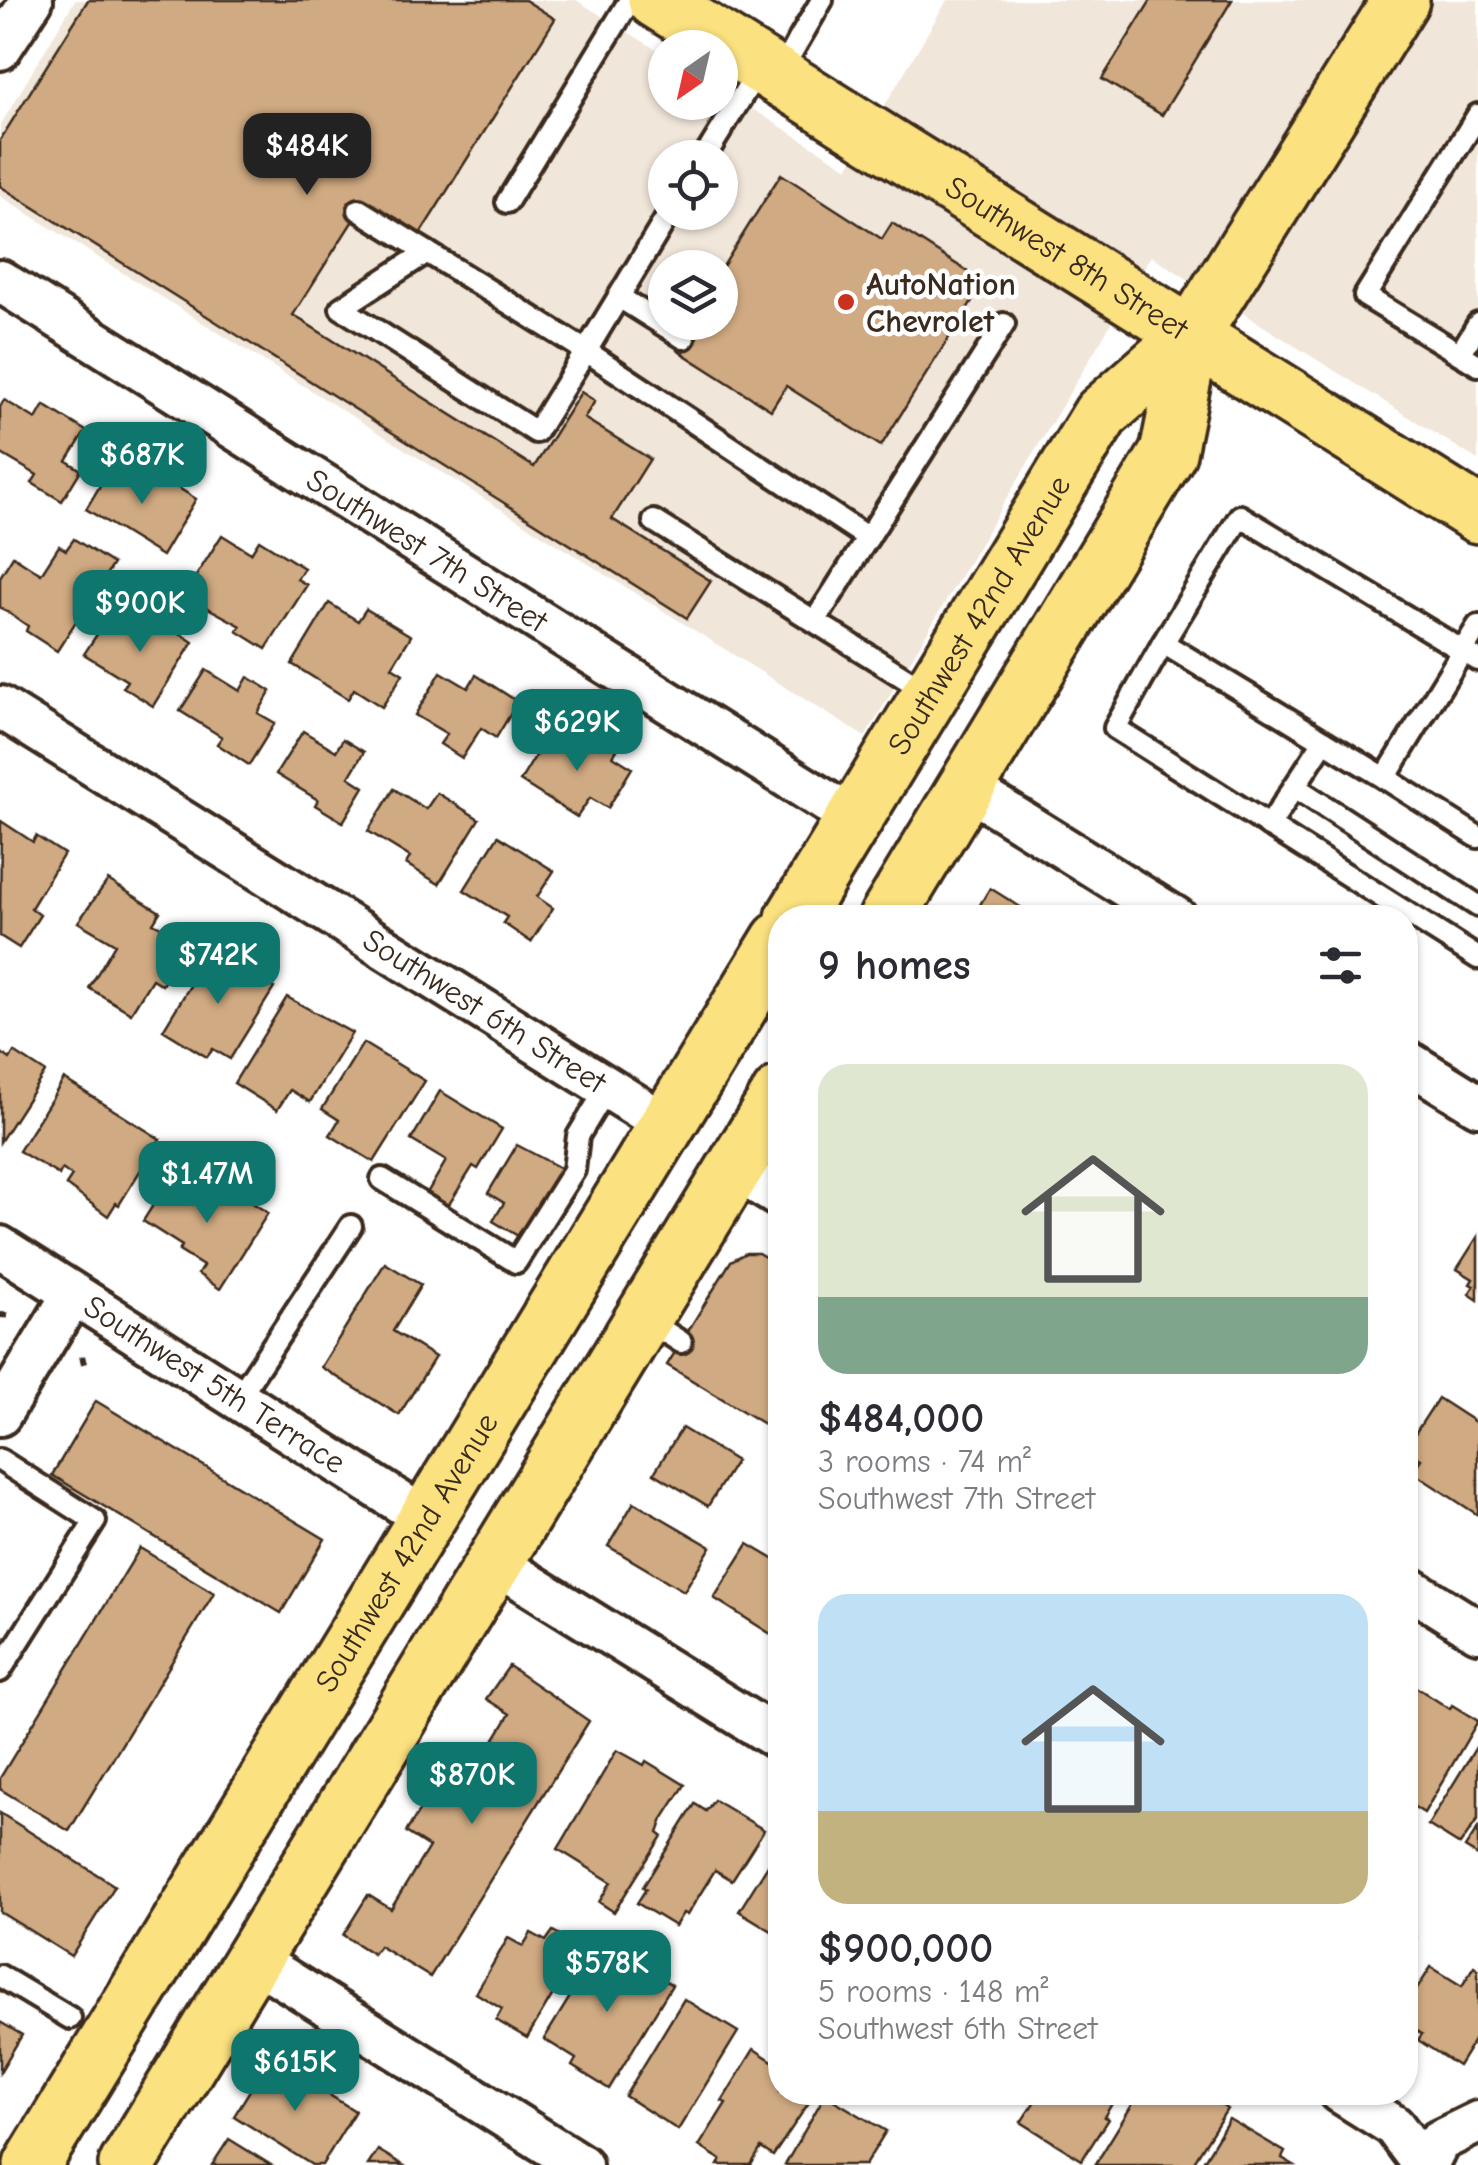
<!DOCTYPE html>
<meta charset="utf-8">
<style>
:root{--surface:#fff;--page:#f2f2f3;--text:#2b2b33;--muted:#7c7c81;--accent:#0f766e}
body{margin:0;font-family:"Comic Neue",sans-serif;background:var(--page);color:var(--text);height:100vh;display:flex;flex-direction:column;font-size:38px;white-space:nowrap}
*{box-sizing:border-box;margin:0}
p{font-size:32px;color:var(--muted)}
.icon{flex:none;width:55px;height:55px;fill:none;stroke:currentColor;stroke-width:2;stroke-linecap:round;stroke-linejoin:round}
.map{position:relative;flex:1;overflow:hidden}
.details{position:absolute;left:768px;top:905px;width:650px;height:1200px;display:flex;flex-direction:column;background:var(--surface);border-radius:40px;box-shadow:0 2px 8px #0004}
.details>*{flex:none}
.needle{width:65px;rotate:214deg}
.tools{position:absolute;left:648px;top:30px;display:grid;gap:20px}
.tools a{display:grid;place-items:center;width:90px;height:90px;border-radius:50%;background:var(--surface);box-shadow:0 2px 8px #0004;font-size:50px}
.price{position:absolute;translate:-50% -85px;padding:0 22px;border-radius:20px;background:var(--accent);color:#fff;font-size:32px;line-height:65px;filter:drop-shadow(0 2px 5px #0008)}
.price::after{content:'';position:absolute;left:50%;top:60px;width:30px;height:22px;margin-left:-15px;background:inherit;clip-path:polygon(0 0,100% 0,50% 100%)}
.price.current{background:#222;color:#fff}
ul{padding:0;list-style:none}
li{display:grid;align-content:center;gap:20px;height:530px;padding:0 50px}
li span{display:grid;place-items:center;height:310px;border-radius:30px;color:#555}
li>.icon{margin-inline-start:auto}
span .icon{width:180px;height:180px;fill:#fffc;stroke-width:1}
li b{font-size:42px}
h2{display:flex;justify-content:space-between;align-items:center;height:120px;padding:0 50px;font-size:42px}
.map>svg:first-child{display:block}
.built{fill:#f1e6da;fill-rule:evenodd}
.building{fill:#d0aa82;stroke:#3b2a1e;stroke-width:2.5}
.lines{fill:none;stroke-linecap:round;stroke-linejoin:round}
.service-casing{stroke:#3b2a1e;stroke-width:28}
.minor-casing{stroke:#3b2a1e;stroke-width:48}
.primary-casing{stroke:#3b2a1e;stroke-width:62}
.path{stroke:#3b2a1e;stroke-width:6;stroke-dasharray:8 8;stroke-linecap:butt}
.service{stroke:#fff;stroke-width:20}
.minor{stroke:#fff;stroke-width:40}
.primary{stroke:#fbe180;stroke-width:55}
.poi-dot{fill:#c8321e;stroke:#fff;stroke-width:4}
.labels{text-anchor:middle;stroke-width:9;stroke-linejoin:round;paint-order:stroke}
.street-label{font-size:32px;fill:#3b2a1e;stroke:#fff}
.poi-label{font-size:32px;font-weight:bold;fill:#3b2a1e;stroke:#fff;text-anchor:start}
</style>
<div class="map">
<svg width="1478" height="2165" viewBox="0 0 1478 2165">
<rect width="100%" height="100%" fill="#fff"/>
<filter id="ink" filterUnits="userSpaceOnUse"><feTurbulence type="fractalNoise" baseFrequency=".01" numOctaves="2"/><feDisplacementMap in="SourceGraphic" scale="20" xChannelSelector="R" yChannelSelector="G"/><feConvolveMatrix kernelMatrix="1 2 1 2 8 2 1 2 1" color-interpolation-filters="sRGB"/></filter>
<g filter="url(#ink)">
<!-- built -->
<path class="built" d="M75,0H576L665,55V102H720V89L848,168L947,0H1478V460L1151,256L865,737L0,196V126ZM665,158H720V212H665ZM665,268H720V322H665Z"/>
<!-- building -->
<g class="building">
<path d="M88,0H525L555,19L420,234L366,200L293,315L534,467L581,392L595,401L584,418L650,459L612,519L711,581L687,618L0,186V140Z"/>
<path d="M1151,0H1232L1162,115L1102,79Z"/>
<path d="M781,174L882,239L892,223L984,282L881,446L786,386L771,410L677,350L692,326L688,322H720V271Z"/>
<path d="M4,400L36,419L44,405L86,431L67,461L81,470L62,501L32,483L37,475L0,453V407Z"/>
<path d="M113,464L140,480L147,468L196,499L162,556L86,509Z"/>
<path d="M222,535L251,553L259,540L304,568L297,579L307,585L266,649L237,631L241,626L184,595Z"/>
<path d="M74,539L113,564L57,651L26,631L28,626L0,607V577L13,556L41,574L59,546L66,550Z"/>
<path d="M329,603L358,621L366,609L411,636L392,667L403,674L382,707L354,689L348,699L292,664Z"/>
<path d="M111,613L144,635L155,617L193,642L153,706L123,687L127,681L84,654Z"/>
<path d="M206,670L240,691L248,677L271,691L258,713L275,723L249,765L217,744L222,737L180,711Z"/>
<path d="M441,672L468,688L476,675L518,702L496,738L481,728L462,758L440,744L447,734L415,715Z"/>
<path d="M303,731L336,751L343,739L364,752L349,777L364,787L343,822L315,805L318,800L276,774Z"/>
<path d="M589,733L617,750L613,756L632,768L608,808L590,798L577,817L520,781L547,737L576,755Z"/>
<path d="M394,789L426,809L437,793L479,819L439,884L406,864L410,857L368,831Z"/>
<path d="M1,821L33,842L36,836L64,854L31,908L40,915L19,948L0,936Z"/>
<path d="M498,836L554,871L537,897L553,908L531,942L503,923L507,917L464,890Z"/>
<path d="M108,880L160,912L153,923L189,941L162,985L152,979L131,1013L89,988L115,944L78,922Z"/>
<path d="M990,888L1038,918H972Z"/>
<path d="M212,950L274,988L230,1059L213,1049L207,1057L163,1030Z"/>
<path d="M287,997L352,1033L310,1102L290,1090L277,1110L234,1083Z"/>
<path d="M363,1043L425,1081L374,1162L330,1135L339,1120L322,1109Z"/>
<path d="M0,1052L10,1059L14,1052L45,1072L0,1142Z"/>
<path d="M64,1079L160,1139L119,1205L116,1203L108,1216L66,1185L72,1176L62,1169L59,1175L19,1151Z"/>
<path d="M440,1091L502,1129L478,1169L473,1166L448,1206L427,1193L446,1161L411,1140Z"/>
<path d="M517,1145L564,1170L523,1239L493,1221L504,1203L488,1193Z"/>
<path d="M172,1175L209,1199L220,1182L268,1213L220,1289L198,1274L203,1266L179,1251L182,1246L143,1221Z"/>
<path d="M1478,1236V1300L1469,1294L1474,1286L1470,1284L1473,1279L1457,1269Z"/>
<path d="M746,1253H758L780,1266V1441L765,1431L767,1426L667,1365L731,1261Z"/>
<path d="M385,1263L421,1285L393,1331L435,1357L399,1415L321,1367Z"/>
<path d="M1438,1398L1478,1424V1515L1412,1472L1421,1459L1405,1449Z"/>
<path d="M96,1401L325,1539L281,1613L52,1475Z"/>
<path d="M682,1428L736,1461L708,1506L654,1473Z"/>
<path d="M634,1502L711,1547L684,1591L608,1546Z"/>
<path d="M748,1544L780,1563V1626L774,1636L714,1598Z"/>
<path d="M140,1548L214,1593L69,1831L0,1789V1778Z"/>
<path d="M509,1666L589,1721L430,1977L379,1946L373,1954L343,1935L368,1895L391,1909L429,1847L406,1832L442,1774L465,1788L510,1714L486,1699Z"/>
<path d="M1411,1684L1450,1709L1452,1705L1478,1721L1424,1813L1405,1801V1693Z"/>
<path d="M1478,1744V1819L1460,1845L1428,1825Z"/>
<path d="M617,1750L644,1765L646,1761L685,1785L663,1819L658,1833L662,1836L614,1912L599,1902L611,1882L558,1849Z"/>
<path d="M714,1800L764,1830L732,1880L715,1870L687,1915L683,1913L675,1926L637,1903L646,1889L643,1887L695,1804L706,1811Z"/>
<path d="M0,1813L115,1886L71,1956L0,1912Z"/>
<path d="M1478,1828V1856L1465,1848Z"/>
<path d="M778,1849L780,1851V1936L739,1911Z"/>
<path d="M553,1931L581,1947L527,2038L496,2020L502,2009L476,1993L508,1938L523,1946L531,1933L546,1941Z"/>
<path d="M1405,1931L1416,1938L1407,1953L1415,1958L1405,1974Z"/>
<path d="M603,1943L672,1985L609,2089L572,2066L576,2059L544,2039Z"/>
<path d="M1474,1966L1478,1969V2034L1458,2066L1418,2040L1422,2034L1405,2023V2008L1431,1967L1462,1986Z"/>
<path d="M684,1999L738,2032L678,2130L625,2096Z"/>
<path d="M0,2022L22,2035L0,2072Z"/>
<path d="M754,2049L780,2066V2092H816L773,2156L761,2148L751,2165H718L721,2160L699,2146L726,2103L722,2101Z"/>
<path d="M270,2058L355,2111L322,2165H312L234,2116Z"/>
<path d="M1041,2092H1119L1104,2117L1108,2119L1082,2160L1021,2122Z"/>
<path d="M1140,2092H1214L1211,2098L1227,2109L1192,2165H1095Z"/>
<path d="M825,2095L886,2131L865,2165H785Z"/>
<path d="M1229,2119L1285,2152L1282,2158L1294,2165H1201Z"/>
<path d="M229,2139L271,2165H212Z"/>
<path d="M378,2150L403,2165H368Z"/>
</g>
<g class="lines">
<defs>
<g id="service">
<path d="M779,74L822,0"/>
<path d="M1478,115L1365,296L1478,365"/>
<path d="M704,158L760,67"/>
<path d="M507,202L630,0"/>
<path d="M359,210L427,252"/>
<path d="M670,212L586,351L868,538"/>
<path d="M427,252L586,351L536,432L341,308Z"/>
<path d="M619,297L684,338"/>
<path d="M1460,354L1478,324"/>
<path d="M654,521L929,693"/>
<path d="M815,621L1004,324"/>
<path d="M1478,626L1385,778L1163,643L1240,516L1463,651L1478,660"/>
<path d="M1163,643L1115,728L1478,958"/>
<path d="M1385,778L1478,837"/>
<path d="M1295,787L1478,906"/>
<path d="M1269,826L1324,741"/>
<path d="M382,1179L516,1262L574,1170L578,1136L607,1088"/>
<path d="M645,1319L681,1342"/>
<path d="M237,1400L351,1226"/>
<path d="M0,1460L95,1521L0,1671"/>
<path d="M0,1976L70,2018"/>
</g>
<g id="minor">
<path d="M0,49L32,0"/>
<path id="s1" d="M0,281L854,819"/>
<path id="s2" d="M0,707L667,1125"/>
<path d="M966,787L1176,918"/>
<path d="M1405,1060L1478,1105"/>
<path d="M734,1169L780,1197"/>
<path id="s3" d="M0,1247L428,1520"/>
<path d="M0,1415L73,1294"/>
<path d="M494,1562L780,1740"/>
<path d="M1405,1585L1478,1631"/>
<path d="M253,1959L581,2165"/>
<path d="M1340,2092L1394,2126L1423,2165"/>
<path d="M1427,2165L1439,2141L1478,2122"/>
</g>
<g id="primary">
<path id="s4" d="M656,0L1478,515"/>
<path id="s5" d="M794,918L1101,414L1192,334L1401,0"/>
<path d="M887,918L1168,453L1192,334"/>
<path id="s6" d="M32,2165L780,940"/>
<path d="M127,2165L780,1094"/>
</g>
</defs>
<!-- service casing -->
<use href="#service" class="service-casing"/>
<!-- minor casing -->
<use href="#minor" class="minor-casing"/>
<!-- primary casing -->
<use href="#primary" class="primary-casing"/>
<!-- path -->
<g class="path">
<path d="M0,1315L16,1316"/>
<path d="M82,1356L86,1371"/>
</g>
<!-- service -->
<use href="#service" class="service"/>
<!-- minor -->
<use href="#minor" class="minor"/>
<!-- primary -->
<use href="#primary" class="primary"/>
</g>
</g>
<!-- markers -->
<circle class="poi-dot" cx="846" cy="302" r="10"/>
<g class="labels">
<!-- street labels -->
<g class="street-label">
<text dy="11" stroke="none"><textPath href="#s4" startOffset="485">Southwest 8th Street</textPath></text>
<text dy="11" stroke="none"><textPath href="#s1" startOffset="505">Southwest 7th Street</textPath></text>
<text dy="11" stroke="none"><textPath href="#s5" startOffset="355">Southwest 42nd Avenue</textPath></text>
<text dy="11" stroke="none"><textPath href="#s2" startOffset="572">Southwest 6th Street</textPath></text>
<text dy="11" stroke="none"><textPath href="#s3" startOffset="255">Southwest 5th Terrace</textPath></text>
<text dy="11" stroke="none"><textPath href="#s6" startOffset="718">Southwest 42nd Avenue</textPath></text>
</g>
<!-- poi labels -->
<g class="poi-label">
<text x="866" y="295">AutoNation<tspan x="866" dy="37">Chevrolet</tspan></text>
</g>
</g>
</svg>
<div class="tools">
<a><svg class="needle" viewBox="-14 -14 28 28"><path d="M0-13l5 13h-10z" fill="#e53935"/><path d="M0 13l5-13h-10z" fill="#7c7c81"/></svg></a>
<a><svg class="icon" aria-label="locate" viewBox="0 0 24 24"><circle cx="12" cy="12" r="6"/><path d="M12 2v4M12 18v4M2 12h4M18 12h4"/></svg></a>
<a><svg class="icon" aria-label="layers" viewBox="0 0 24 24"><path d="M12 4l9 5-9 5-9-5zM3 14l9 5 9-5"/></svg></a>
</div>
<b class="price current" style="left:307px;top:198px">$484K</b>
<b class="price" style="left:142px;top:507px">$687K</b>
<b class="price" style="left:140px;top:655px">$900K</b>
<b class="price" style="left:577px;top:774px">$629K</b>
<b class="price" style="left:218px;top:1007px">$742K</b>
<b class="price" style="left:207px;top:1226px">$1.47M</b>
<b class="price" style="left:472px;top:1827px">$870K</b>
<b class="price" style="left:607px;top:2015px">$578K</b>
<b class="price" style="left:295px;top:2114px">$615K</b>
<section class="details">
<h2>9 homes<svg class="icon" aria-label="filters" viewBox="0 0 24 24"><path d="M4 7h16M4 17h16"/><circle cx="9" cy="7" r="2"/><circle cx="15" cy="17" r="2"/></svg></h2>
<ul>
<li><span style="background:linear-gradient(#dfe7d0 75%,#7fa58c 0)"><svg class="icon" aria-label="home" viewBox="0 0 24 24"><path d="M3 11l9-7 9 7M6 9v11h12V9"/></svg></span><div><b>$484,000</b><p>3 rooms · 74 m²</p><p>Southwest 7th Street</p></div></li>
<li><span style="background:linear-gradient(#bfe0f5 70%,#c2b280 0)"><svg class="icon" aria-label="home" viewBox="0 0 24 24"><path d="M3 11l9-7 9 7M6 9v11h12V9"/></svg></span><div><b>$900,000</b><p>5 rooms · 148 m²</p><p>Southwest 6th Street</p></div></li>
</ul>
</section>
</div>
